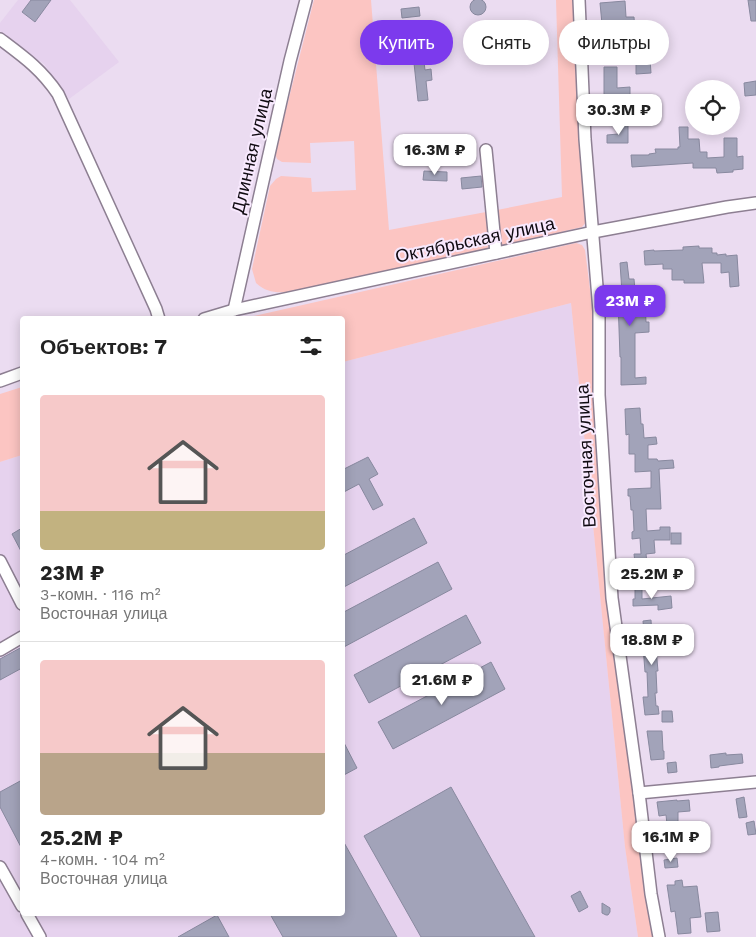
<!DOCTYPE html>
<html lang="ru">
<meta charset="utf-8">
<style>
:root{--surface:#fff;--page:#f6f6f6;--text:#222;--muted:#767676;--line:#e0e0e0;--accent:#7c3aed}
body{margin:0;font-family:"Work Sans",sans-serif;background:var(--page);color:var(--text);height:100vh;display:flex;flex-direction:column;font-size:19px;white-space:nowrap}
*{box-sizing:border-box;margin:0}
p{font-size:16px;color:var(--muted)}
.icon{flex:none;width:28px;height:28px;fill:none;stroke:currentColor;stroke-width:2;stroke-linecap:round;stroke-linejoin:round}
.map{position:relative;flex:1;overflow:hidden}
.panel{position:absolute;left:20px;top:316px;width:325px;height:600px;display:flex;flex-direction:column;background:var(--surface);border-radius:5px;box-shadow:0 2px 12px #0003}
.panel>*{flex:none}
.hud{position:absolute;left:360px;top:20px;width:320px;height:45px;display:flex;gap:10px}
.buttons{position:absolute;left:685px;top:80px;display:grid;gap:10px}
.buttons a{display:grid;place-items:center;width:55px;height:55px;border-radius:50%;background:var(--surface);box-shadow:0 2px 12px #0003;font-size:25px}
.price{position:absolute;translate:-50% -42px;padding:0 11px;border-radius:10px;background:#fff;color:#222;font-size:16px;line-height:32px;filter:drop-shadow(0 1px 2px #0008)}
.price::after{content:'';position:absolute;left:50%;top:30px;width:15px;height:11px;margin-left:-8px;background:inherit;clip-path:polygon(0 0,100% 0,50% 100%)}
.price.selected{background:var(--accent);color:#fff}
ul{padding:0;list-style:none}
li{display:grid;align-content:center;gap:10px;height:265px;padding:0 20px}
li+li{border-top:1px solid var(--line)}
li span{display:grid;place-items:center;height:155px;border-radius:5px;color:#555}
li>.icon{margin-inline-start:auto}
span .icon{width:90px;height:90px;fill:#fffc;stroke-width:1}
li b{font-size:21px}
h2{display:flex;justify-content:space-between;align-items:center;height:60px;padding:0 20px;font-size:21px}
.pill{padding:0 18px;border-radius:22px;background:var(--surface);box-shadow:0 2px 12px #0003;font-size:18px;line-height:45px}
.pill.selected{background:var(--accent);color:#fff}
.map>svg:first-child{display:block}
.built{fill:#e6d2ee}
.green{fill:#fcc5c2}
.building{fill:#a2a3b9;stroke:#88899f}
.lines{fill:none;stroke-linecap:round;stroke-linejoin:round}
.minor-casing{stroke:#8d7f92;stroke-width:14}
.minor{stroke:#fff;stroke-width:11}
.labels{text-anchor:middle;stroke-width:4;stroke-linejoin:round;paint-order:stroke}
.street-label{font-size:18px;fill:#100b12;stroke:#f8e9fe}
</style>
<div class="map">
<svg width="756" height="937" viewBox="0 0 756 937">
<rect width="100%" height="100%" fill="#ebdcf1"/>
<!-- built -->
<g class="built">
<path d="M18,0H70L119,62L69,99L44,64L0,31V23Z"/>
<path d="M571,303L625,847L638,937H0V462L22,455V914H342L343,362Z"/>
</g>
<!-- green -->
<g class="green">
<path d="M314,0H371L389,230L486,212L489,245L486,250L288,292C275,293 266,292 256,283L252,269L270,186L276,179L281,176L311,178L312,192L356,190L354,141L310,143L311,163L282,162L277,159L275,153Z"/>
<path d="M556,0H576L587,221L582,227L502,246L499,243L497,210L562,197Z"/>
<path d="M576,243L582,245L585,250L593,313L597,415L654,937H638L625,847L571,303L343,362L342,319H241Z"/>
<path d="M22,387V455L0,462V394Z"/>
</g>
<!-- building -->
<g class="building">
<circle cx="478" cy="7" r="8"/>
<path d="M31,0H51L35,22L22,12Z"/>
<path d="M748,0H756V21H751Z"/>
<path d="M625,1L626,17H634L635,31H634L635,42L619,43L620,49L605,51L603,33L600,34L599,25L602,24L600,3Z"/>
<path d="M419,7L420,16L402,18L401,9Z"/>
<path d="M420,37L421,49L409,50L408,38Z"/>
<path d="M390,41L392,62L386,63L383,42Z"/>
<path d="M636,59H650L651,73L636,74Z"/>
<path d="M424,62L425,70L431,69L432,80L426,81L428,100L418,101L414,63Z"/>
<path d="M604,67H617V88L630,87V99H638V118H624V111H604Z"/>
<path d="M756,81V95L745,96L744,83Z"/>
<path d="M618,125H628V143H607V135L618,134Z"/>
<path d="M679,127H688V139H699L700,152H707V158L724,157V138H737V157L743,156V169L733,170V172L717,173L716,168H693V163L632,167L631,155H649V154L656,153L655,149H678V147H680Z"/>
<path d="M424,171L447,172V181L423,180Z"/>
<path d="M481,176L482,187L462,189L461,178Z"/>
<path d="M699,246V248H712V253H717V255L726,254V256L737,255L739,286L730,287L729,272L721,273V263H702L704,283H684V280H672V269H663V264L645,265L644,251L654,250V251L683,250V247Z"/>
<path d="M627,262L629,279H634L636,301H645L646,322H649V332L635,333V378L646,377V384L621,385V357H620L618,300H615V293H622L620,263Z"/>
<path d="M640,408L641,424H643L644,438L656,437L657,444L648,445V459H657L658,461L673,460L674,468L659,469L661,509H646L647,531L660,530V527H670V540H654L655,553L646,554L648,572L652,571L653,579L638,580L637,563H635L634,554H641L640,538L632,539V532L634,531L633,510H631L630,496H628V489L651,488V471L635,472V454H629V434L626,435L625,409Z"/>
<path d="M368,457L378,474L369,479L383,505L373,510L359,484L342,493V470Z"/>
<path d="M414,518L427,543L342,588V556Z"/>
<path d="M22,528V553L12,534Z"/>
<rect x="671" y="533" width="10" height="11"/>
<path d="M438,562L452,589L342,648V613Z"/>
<path d="M642,586V599L671,596L672,608L658,610V605L633,606V599H635V587Z"/>
<path d="M466,615L481,643L369,703L354,675Z"/>
<path d="M651,620L652,638L670,636L671,647L656,648L658,671H656L657,693H655L656,706H658L659,714L645,715L643,697H648L647,672H645L643,646H645L643,621Z"/>
<path d="M22,647V668L0,680V659Z"/>
<path d="M491,662L505,689L393,749L378,722Z"/>
<path d="M662,711H672L673,722H662Z"/>
<path d="M647,731H662L663,751H664V759L651,760Z"/>
<path d="M342,739L357,768L342,776Z"/>
<path d="M726,753V755L742,754L743,763L719,766V767L711,768L710,755Z"/>
<path d="M676,762L677,772L668,773L667,763Z"/>
<path d="M22,780V849L0,807V792Z"/>
<path d="M451,787L535,937H421L364,836Z"/>
<path d="M744,797L747,817L739,818L736,799Z"/>
<path d="M677,800V801L689,800L690,811L678,812V823L667,824L666,815L659,816L657,802Z"/>
<path d="M754,821L756,834L748,835L746,823Z"/>
<path d="M676,836V843L661,844V837Z"/>
<path d="M342,839L397,937H283L270,914H342Z"/>
<path d="M677,858L678,867L665,868L664,860Z"/>
<path d="M682,880L683,887L697,886L701,917L690,918L691,933L678,934L675,911L671,912L667,885H675V881Z"/>
<path d="M580,891L588,907L579,912L571,896Z"/>
<path d="M602,903L610,908V912L608,915H606L602,913Z"/>
<path d="M718,912L720,931L707,932L705,913Z"/>
<path d="M217,915L229,937H178Z"/>
</g>
<g class="lines">
<defs>
<g id="minor">
<path d="M579,0L585,139L599,311V395L612,598L639,793L651,894L659,937"/>
<path d="M0,39C24,57 41,69 58,94L156,309L159,319"/>
<path d="M486,150L496,253"/>
<path d="M234,310L290,61L306,0"/>
<path d="M204,319L234,310L593,232L727,207L756,203"/>
<path d="M0,381L22,373"/>
<path d="M0,561L22,604"/>
<path d="M0,650L22,637"/>
<path d="M639,793L756,782"/>
<path d="M0,867L22,906"/>
<path d="M27,914L40,937"/>
</g>
</defs>
<!-- minor casing -->
<use href="#minor" class="minor-casing"/>
<!-- minor -->
<use href="#minor" class="minor"/>
</g>
<g class="labels">
<!-- street labels -->
<g class="street-label">
<text transform="translate(252 151) rotate(-77)" y="6">Длинная улица</text>
<text transform="translate(475 240) rotate(-12)" y="6">Октябрьская улица</text>
<text transform="translate(586 456) rotate(-93)" y="6">Восточная улица</text>
</g>
</g>
</svg>
<div class="buttons">
<a><svg class="icon" aria-label="locate" viewBox="0 0 24 24"><circle cx="12" cy="12" r="6"/><path d="M12 2v4M12 18v4M2 12h4M18 12h4"/></svg></a>
</div>
<b class="price" style="left:619px;top:136px">30.3M ₽</b>
<b class="price" style="left:435px;top:176px">16.3M ₽</b>
<b class="price selected" style="left:630px;top:327px">23M ₽</b>
<b class="price" style="left:652px;top:600px">25.2M ₽</b>
<b class="price" style="left:652px;top:666px">18.8M ₽</b>
<b class="price" style="left:442px;top:706px">21.6M ₽</b>
<b class="price" style="left:671px;top:863px">16.1M ₽</b>
<div class="hud">
<a class="pill selected">Купить</a>
<a class="pill">Снять</a>
<a class="pill">Фильтры</a>
</div>
<section class="panel">
<h2>Объектов: 7<svg class="icon" aria-label="filters" viewBox="0 0 24 24"><path d="M4 7h16M4 17h16"/><circle cx="9" cy="7" r="2"/><circle cx="15" cy="17" r="2"/></svg></h2>
<ul>
<li><span style="background:linear-gradient(#f6c9c9 75%,#c2b280 0)"><svg class="icon" aria-label="home" viewBox="0 0 24 24"><path d="M3 11l9-7 9 7M6 9v11h12V9"/></svg></span><div><b>23M ₽</b><p>3-комн. · 116 m²</p><p>Восточная улица</p></div></li>
<li><span style="background:linear-gradient(#f6c9c9 60%,#b9a48a 0)"><svg class="icon" aria-label="home" viewBox="0 0 24 24"><path d="M3 11l9-7 9 7M6 9v11h12V9"/></svg></span><div><b>25.2M ₽</b><p>4-комн. · 104 m²</p><p>Восточная улица</p></div></li>
</ul>
</section>
</div>
